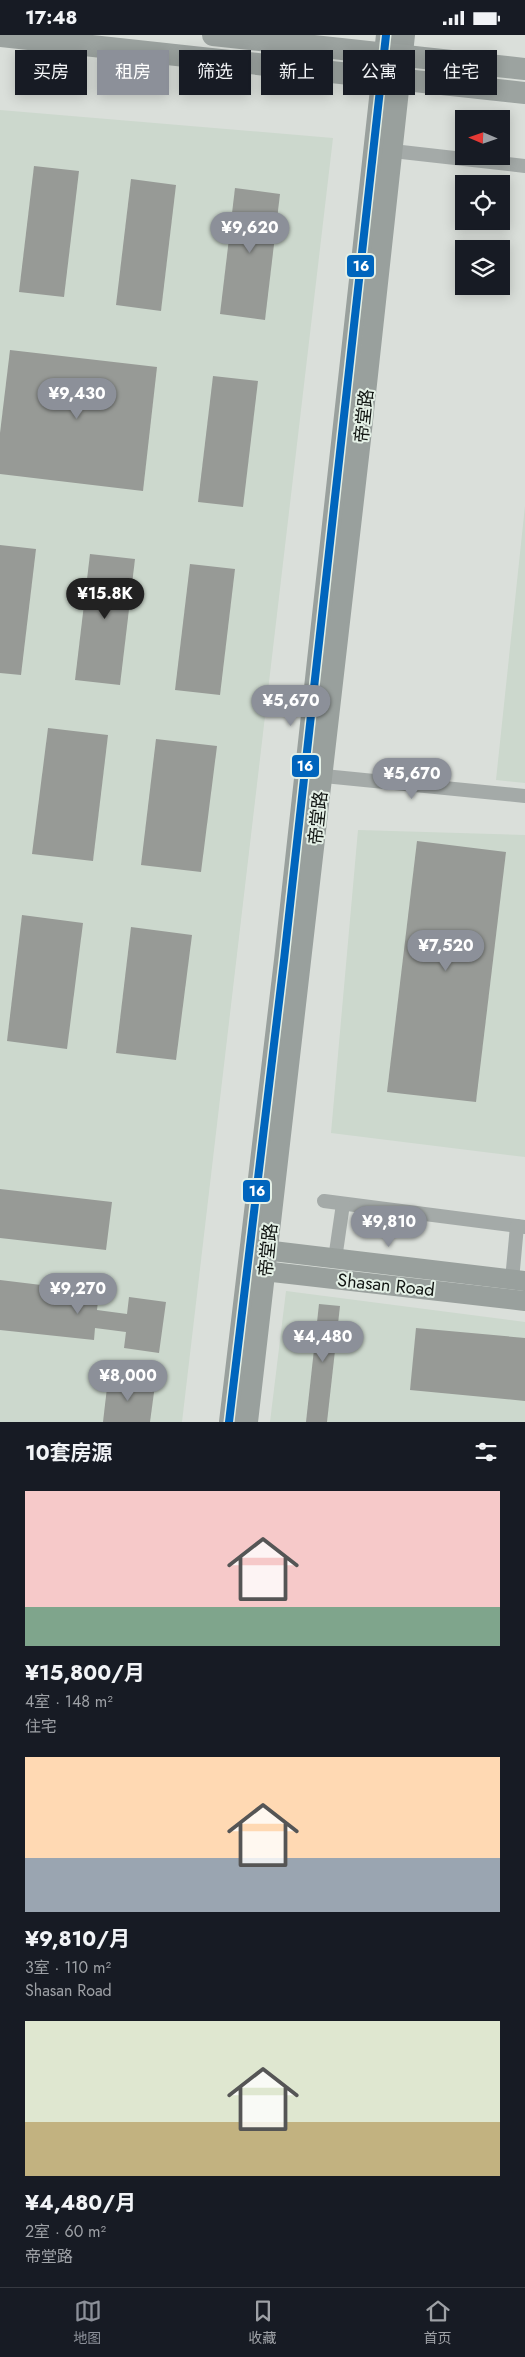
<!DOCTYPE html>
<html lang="zh">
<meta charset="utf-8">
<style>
:root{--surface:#171b24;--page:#242831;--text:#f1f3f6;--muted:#9ea1a6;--line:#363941;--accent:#8c9099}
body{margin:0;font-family:Jost,"Noto Sans SC",sans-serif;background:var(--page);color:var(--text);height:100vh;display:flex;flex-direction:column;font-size:19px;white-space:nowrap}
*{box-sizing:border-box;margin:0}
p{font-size:16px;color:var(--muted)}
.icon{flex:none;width:28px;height:28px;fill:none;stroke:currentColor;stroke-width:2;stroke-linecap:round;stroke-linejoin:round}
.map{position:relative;height:1387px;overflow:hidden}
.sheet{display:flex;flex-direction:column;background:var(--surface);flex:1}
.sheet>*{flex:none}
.top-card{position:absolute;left:15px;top:15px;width:495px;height:45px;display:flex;gap:10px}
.needle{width:32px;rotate:272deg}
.buttons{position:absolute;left:455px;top:75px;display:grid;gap:10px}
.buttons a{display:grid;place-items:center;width:55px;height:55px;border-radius:0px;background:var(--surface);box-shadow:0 2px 12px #0003;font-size:25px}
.price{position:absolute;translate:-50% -42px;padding:0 11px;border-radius:18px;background:var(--accent);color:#fff;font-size:16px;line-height:32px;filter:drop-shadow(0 1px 2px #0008)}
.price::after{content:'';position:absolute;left:50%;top:30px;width:15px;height:11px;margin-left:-8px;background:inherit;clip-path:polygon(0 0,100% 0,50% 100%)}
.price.current{background:#222;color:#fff}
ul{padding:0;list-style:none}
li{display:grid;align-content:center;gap:10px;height:265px;padding:0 25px}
li span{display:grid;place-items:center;height:155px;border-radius:0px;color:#555}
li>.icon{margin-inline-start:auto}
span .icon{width:90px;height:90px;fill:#fffc;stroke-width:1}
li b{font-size:21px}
h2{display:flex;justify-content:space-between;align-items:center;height:60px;padding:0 25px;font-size:21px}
.tag{padding:0 18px;border-radius:0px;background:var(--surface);box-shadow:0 2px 12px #0003;font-size:18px;line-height:45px}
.tag.current{background:var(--accent);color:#fff}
.status{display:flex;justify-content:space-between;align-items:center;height:35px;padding:0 25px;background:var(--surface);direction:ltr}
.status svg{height:14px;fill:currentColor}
.menu{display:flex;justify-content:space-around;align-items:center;height:70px;border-top:1px solid var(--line);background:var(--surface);font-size:14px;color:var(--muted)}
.menu a{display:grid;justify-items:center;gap:2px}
.menu .current{color:var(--accent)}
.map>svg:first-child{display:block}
.built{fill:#ccd8cd}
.building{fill:#979a96}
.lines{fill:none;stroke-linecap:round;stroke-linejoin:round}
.street{stroke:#a4aaa8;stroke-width:14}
.secondary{stroke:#99a09d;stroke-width:20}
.primary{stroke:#9ca3a0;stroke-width:22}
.bus-1-casing{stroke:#e4f0e6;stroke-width:11}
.bus-1{stroke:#0065bd;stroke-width:8}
.labels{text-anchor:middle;stroke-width:4;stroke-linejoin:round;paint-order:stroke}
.street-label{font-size:18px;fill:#111512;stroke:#e4f0e6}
.line-badge{stroke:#e4f0e6;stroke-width:2}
.badge-label{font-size:14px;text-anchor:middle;font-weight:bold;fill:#fff}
</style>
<div class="status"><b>17:48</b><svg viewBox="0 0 49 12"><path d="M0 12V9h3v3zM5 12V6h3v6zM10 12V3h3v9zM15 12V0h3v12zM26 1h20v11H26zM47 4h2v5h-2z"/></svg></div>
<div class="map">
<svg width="525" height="1387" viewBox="0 0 525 1387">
<rect width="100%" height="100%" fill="#dadfda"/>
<!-- built -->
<g class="built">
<path d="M0,75L333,103L182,1387H0Z"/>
<path d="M525,471V748L496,745Z"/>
<path d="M358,795L525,800V1122L331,1098Z"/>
<path d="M286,1256L525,1287V1387H270Z"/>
</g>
<!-- building -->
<g class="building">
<path d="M34,131L79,136L64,262L19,257Z"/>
<path d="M131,144L176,150L161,276L116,270Z"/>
<path d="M235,153L280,159L265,285L220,279Z"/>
<path d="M10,315L157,332L143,456L0,439V398Z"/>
<path d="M213,341L258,346L243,472L198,467Z"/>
<path d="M0,510L36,514L21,640L0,638Z"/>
<path d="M90,519L135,524L120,650L75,645Z"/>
<path d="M190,529L235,534L220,660L175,655Z"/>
<path d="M48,693L108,700L93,826L32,819Z"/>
<path d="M156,704L217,711L201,837L141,830Z"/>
<path d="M417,806L506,817L476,1067L387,1057Z"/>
<path d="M22,880L83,888L67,1014L7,1006Z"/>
<path d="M131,892L192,900L176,1025L116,1018Z"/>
<path d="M0,1154L112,1167L106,1215L0,1203Z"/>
<path d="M0,1245L99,1257L97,1275L127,1279L129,1262L166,1267L159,1318L124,1313L126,1297L95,1293L94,1305L0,1295Z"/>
<path d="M319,1269L340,1271L327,1387H306Z"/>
<path d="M416,1293L525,1303V1366L410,1355Z"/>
<path d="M108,1344L155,1350L150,1387H103Z"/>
</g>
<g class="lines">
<!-- street -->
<g class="street">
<path d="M384,115L525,131"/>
<path d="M314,740L525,761"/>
<path d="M324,1166L525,1192"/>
<path d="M335,1224L343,1169"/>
<path d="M512,1245L517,1191"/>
</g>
<!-- secondary -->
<g class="secondary">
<path d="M256,1214L525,1246"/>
<path d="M254,1235L525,1266"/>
<path d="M229,1387L284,925L386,0"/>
<path d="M248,1387L361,404L405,0"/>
</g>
<!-- primary -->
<g class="primary">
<path d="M213,0L525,34"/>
<path d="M0,1L525,58"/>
</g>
<defs>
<path id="bus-1" d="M229,1387L284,925L386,0"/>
</defs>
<!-- bus-1 casing -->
<use href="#bus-1" class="bus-1-casing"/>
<!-- bus-1 -->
<use href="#bus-1" class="bus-1"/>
</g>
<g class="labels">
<!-- street labels -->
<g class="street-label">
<text transform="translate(364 381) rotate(-84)" y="6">帝堂路</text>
<text transform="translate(318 783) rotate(-84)" y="6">帝堂路</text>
<text transform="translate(268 1215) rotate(-84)" y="6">帝堂路</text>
<text transform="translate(386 1250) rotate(6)" y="6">Shasan Road</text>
</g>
</g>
<g class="line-badge">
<rect x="346" y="219" width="29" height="24" rx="5" fill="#0065bd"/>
<rect x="291" y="719" width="29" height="24" rx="5" fill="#0065bd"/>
<rect x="242" y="1144" width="29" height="24" rx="5" fill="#0065bd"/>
</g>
<g class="badge-label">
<text x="361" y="236">16</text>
<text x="305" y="736">16</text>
<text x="257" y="1161">16</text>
</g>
</svg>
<div class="buttons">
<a><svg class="needle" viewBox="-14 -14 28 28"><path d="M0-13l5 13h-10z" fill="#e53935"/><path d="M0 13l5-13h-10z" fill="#9ea1a6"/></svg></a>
<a><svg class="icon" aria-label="locate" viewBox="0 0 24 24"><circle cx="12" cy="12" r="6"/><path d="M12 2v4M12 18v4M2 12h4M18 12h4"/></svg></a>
<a><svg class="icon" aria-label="layers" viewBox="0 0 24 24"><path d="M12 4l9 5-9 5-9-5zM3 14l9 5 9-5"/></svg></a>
</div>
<b class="price" style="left:250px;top:219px">¥9,620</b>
<b class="price" style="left:77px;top:385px">¥9,430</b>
<b class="price current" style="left:105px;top:585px">¥15.8K</b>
<b class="price" style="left:291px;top:692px">¥5,670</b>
<b class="price" style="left:412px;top:765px">¥5,670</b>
<b class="price" style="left:446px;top:937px">¥7,520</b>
<b class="price" style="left:389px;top:1213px">¥9,810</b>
<b class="price" style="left:78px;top:1280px">¥9,270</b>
<b class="price" style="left:323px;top:1328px">¥4,480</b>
<b class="price" style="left:128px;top:1367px">¥8,000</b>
<div class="top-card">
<a class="tag">买房</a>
<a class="tag current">租房</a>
<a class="tag">筛选</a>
<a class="tag">新上</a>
<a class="tag">公寓</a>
<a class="tag">住宅</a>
</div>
</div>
<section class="sheet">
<h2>10套房源<svg class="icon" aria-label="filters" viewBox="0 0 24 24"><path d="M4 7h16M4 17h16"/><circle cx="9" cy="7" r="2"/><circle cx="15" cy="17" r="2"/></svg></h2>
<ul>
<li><span style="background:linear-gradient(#f6c9c9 75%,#7fa58c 0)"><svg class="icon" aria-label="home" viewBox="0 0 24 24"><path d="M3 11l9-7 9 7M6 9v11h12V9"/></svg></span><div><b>¥15,800/月</b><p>4室 · 148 m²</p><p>住宅</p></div></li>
<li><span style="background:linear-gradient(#ffd9b3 65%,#9aa5b1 0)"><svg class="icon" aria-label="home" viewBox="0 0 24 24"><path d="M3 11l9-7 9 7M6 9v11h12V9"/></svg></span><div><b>¥9,810/月</b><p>3室 · 110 m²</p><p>Shasan Road</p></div></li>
<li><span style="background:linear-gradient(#dfe7d0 65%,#c2b280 0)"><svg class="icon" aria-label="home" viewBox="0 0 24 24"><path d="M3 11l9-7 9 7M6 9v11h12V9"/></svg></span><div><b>¥4,480/月</b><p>2室 · 60 m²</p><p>帝堂路</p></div></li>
</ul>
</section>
<nav class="menu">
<a class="current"><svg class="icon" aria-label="map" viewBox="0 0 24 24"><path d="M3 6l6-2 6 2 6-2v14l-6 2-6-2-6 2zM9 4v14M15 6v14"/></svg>地图</a>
<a><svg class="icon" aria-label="saved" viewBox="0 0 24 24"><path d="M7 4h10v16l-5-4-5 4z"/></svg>收藏</a>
<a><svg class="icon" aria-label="home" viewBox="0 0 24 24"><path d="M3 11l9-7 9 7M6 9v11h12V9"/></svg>首页</a>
</nav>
